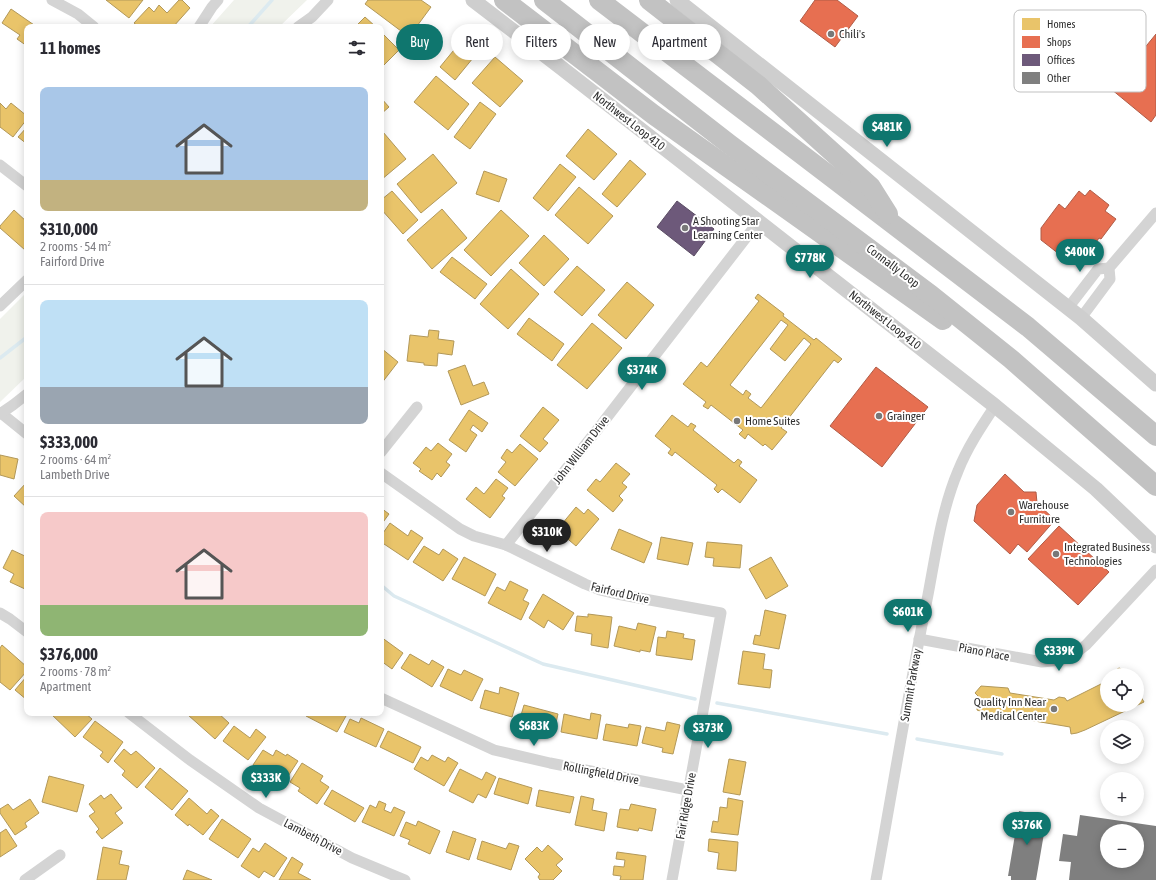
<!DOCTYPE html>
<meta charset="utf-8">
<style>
:root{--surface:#fff;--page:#f2f2f3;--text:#2b2b33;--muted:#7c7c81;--line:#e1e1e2;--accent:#0f766e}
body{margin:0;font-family:"Asap Condensed",sans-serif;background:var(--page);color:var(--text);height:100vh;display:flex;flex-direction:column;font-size:15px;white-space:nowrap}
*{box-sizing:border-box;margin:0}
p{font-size:13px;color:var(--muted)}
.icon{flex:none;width:22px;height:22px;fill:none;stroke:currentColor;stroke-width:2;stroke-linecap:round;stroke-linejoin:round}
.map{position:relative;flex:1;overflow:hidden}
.panel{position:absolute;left:24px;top:24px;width:360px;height:692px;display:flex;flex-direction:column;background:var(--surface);border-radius:8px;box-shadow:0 2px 10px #0003}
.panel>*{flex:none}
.hud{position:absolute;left:396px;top:24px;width:380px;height:36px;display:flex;gap:8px}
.fabs{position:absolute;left:1100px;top:668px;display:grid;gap:8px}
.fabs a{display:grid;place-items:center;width:44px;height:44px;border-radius:50%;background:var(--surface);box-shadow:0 2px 10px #0003;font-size:20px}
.price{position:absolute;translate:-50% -34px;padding:0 9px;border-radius:14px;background:var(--accent);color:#fff;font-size:13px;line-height:26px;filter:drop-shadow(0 1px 2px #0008)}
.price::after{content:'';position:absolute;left:50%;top:24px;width:12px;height:9px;margin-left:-6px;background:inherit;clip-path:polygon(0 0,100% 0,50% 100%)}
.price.active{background:#222;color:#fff}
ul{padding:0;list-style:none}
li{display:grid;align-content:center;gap:8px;height:212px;padding:0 16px}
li+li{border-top:1px solid var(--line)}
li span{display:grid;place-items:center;height:124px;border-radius:8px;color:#555}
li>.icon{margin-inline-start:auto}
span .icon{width:72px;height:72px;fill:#fffc;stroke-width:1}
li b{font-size:17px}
h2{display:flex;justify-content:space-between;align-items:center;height:48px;padding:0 16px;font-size:17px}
.pill{padding:0 14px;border-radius:18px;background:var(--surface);box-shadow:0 2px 10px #0003;font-size:14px;line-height:36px}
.pill.active{background:var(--accent);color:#fff}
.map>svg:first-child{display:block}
.green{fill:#f0f2ec}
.homes{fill:#e9c46a;stroke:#b29859;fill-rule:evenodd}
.shops{fill:#e76f51;stroke:#b05c47}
.offices{fill:#6d597a;stroke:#5b4d64}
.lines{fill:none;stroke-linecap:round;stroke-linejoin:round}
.stream{stroke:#dceaf0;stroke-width:3.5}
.building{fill:#7f7f7f;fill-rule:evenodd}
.minor{stroke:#d4d4d4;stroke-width:11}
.secondary{stroke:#cecece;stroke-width:15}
.motorway{stroke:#c2c2c2;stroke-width:20}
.poi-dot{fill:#787878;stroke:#fff;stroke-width:1.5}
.labels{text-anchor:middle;stroke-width:4;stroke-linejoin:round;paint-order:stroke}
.poi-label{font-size:12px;fill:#303030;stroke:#fff;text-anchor:start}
.street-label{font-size:12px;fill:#303030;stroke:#fff}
.key{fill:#fff;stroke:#c1c1c1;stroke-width:1}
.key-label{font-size:11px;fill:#303030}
</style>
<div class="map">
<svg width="1156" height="880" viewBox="0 0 1156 880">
<rect width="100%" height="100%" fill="#fff"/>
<!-- green -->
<g class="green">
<path d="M234,0H307L279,27H210Z"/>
<path d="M27,292V376L0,402V319Z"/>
</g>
<!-- homes -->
<g class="homes">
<path d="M106,0H143L129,18Z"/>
<path d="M179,0H182L190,8L173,27H139L134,23L149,7L154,12L159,5L167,13Z"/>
<path d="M368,0H421L431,7L409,37L365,4Z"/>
<path d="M11,9L37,27H27V46L17,39L20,35L2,23Z"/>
<path d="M365,17L376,27H355Z"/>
<path d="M381,32L399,50L381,68Z"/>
<path d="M467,34L482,47L455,80L440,67Z"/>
<path d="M495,57L523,81L500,107L472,83Z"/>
<path d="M436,76L469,104L448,130L414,102Z"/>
<path d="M381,98L389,107L381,114Z"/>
<path d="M480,102L496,114L470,149L454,137Z"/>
<path d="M0,103L6,109L11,103L27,116V119L13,137L0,127Z"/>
<path d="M27,127V148L25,146L27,144L18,137Z"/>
<path d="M588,129L617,154L594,180L566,156Z"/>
<path d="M383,132L406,159L381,180V133Z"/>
<path d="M433,154L457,183L421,213L397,184Z"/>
<path d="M630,160L646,174L617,207L602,194Z"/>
<path d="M560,164L576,177L548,211L533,198Z"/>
<path d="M484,171L507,179L499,202L476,194Z"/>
<path d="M579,187L613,216L588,244L555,215Z"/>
<path d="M392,191L418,220L403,234L381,209V200Z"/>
<path d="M442,209L467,238L432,269L407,240Z"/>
<path d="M14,210L27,222V248L25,250L0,228V226Z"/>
<path d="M501,210L529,236L491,276L464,250Z"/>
<path d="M544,235L569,259L544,286L519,263Z"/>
<path d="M452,257L487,284L475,299L440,272Z"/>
<path d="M577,266L605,290L582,316L554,292Z"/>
<path d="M511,269L539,294L508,329L480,304Z"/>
<path d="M627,282L654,305L626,339L598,315Z"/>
<path d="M758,294L784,314L783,316L814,340L816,338L842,359L838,363L834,360L781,428L787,432L772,450L765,444L763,446L748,434L745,439L739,434L743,430L711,405L708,409L703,406L706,402L683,384L701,362L707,367L759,301L755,298ZM781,320L788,325L770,349L785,361L804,338L811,344L761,408L748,398L751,394L746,390L743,395L730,385Z"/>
<path d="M529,318L564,344L552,361L517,334Z"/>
<path d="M592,323L622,348L587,389L557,365Z"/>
<path d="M429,330L439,331L438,339L454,341L452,355L438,353L437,366L424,365V363L407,361L410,335L428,337Z"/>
<path d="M381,348L398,362L381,384Z"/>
<path d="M465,365L473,386L484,382L489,394L461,405L448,371Z"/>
<path d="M543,407L559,420L543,439L548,443L540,452L520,436Z"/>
<path d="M469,410L488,423L482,432L473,425L470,430L477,435L466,452L449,440Z"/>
<path d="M672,415L688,427L691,423L696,426L693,430L734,463L738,459L742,462L739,466L757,480L740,503L722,489L718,493L714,489L717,485L675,452L672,456L668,453L671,449L655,436Z"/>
<path d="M438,443L452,454L446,462L450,465L441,477L437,473L432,480L419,471L421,469L413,463L426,447L431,451Z"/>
<path d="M520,444L538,459L515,486L498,472L506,462L501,458L507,449L512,453Z"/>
<path d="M0,455L18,459L14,479L0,475Z"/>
<path d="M616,463L630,474L622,483L627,487L619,496L623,500L613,512L587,490L596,479L600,482Z"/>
<path d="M496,479L508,488L502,496L505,498L490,518L466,499L476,487L484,494Z"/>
<path d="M27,482V508L14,496Z"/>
<path d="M576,507L584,514L588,509L599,519L576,546L557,530Z"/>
<path d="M381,508L389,514L381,525Z"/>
<path d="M390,523L408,536L411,530L423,538L408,560L381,542V536Z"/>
<path d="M619,529L652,543L644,563L611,549Z"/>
<path d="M661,537L693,543L688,565L657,559Z"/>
<path d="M707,542L742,545L740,568L713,566L714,558L705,557Z"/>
<path d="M424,546L439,555L443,549L458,559L443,581L413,562Z"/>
<path d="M12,550L27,557V586L25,589L10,582L14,574L3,568Z"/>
<path d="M464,557L496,574L485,596L452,579Z"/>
<path d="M771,557L788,586L766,599L749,569Z"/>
<path d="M510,581L528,590L523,600L529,603L521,620L488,603L497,587L505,591Z"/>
<path d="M543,594L574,613L563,630L548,620L544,628L529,618Z"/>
<path d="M765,610L786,615L779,649L753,644L755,635L760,636Z"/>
<path d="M588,614L612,617L608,648L591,645L592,634L575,631L577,616L588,617Z"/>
<path d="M638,623L656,627L650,652L640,650V652L614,646L619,626L636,630Z"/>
<path d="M667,631L684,634L683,638L695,640L692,660L656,655L658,637L666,638Z"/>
<path d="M381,637L403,653L392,669L381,661Z"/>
<path d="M2,645L27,667V671L10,690L0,682V648Z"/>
<path d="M743,651L765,654L763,669L772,670L770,688L738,684Z"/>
<path d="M410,654L429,665L432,660L444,667L432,687L401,668Z"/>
<path d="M1119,668L1125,670L1128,675H1116V670Z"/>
<path d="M448,669L461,675L464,670L483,679L472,701L440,686Z"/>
<path d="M27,676V700L15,690Z"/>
<path d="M1107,681V705H1137V690L1144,702L1085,730L1077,733L1071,734L1070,727L993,714L991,720L984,718L985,713L977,710L978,696L975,693L981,686L1008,688L1010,693L1054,700L1059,697L1065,698L1067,701Z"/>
<path d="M500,687L519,693L512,717L480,708L485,690L499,694Z"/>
<path d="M524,705L558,714L554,731L519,722Z"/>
<path d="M50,713H85L92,719L75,737Z"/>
<path d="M191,713H218L229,723L215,739L188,715Z"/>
<path d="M307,713H341L346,716L337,732L306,716Z"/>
<path d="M591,713L601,715L597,739L561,732L564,714L590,720Z"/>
<path d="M361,718L384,729L376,747L344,732L350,719L359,723Z"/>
<path d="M95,721L123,742L108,763L100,756L103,752L83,737Z"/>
<path d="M667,722L680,725L673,754L662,752L663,748L642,743L646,727L665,731Z"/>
<path d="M606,724L628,728L629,724L641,726L637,746L603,740Z"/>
<path d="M234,726L250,738L256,729L266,737L248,760L223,741Z"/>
<path d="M388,731L421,747L413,763L380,747Z"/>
<path d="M124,749L131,755L136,751L155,768L137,788L122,775L125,771L114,761Z"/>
<path d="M263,750L273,756L276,750L286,756L287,754L298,761L283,784L253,765Z"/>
<path d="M432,755L445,762L448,757L458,763L444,786L414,769L421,757L428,761Z"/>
<path d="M729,759L746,762L740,795L723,792Z"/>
<path d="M302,763L323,776L320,781L329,787L317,804L298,791L300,788L290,782Z"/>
<path d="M160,768L188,791L172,810L145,787Z"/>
<path d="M460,769L482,780L486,772L496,777L486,798L478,794L473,803L449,791Z"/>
<path d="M49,776L84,785L77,812L42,802Z"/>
<path d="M499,778L532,788L528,804L494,794Z"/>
<path d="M332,790L364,808L355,822L324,804Z"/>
<path d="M539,790L574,797L570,813L536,806Z"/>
<path d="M111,794L122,808L115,813L123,823L102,839L96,832L99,829L89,816L95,812L89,804L101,795L104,799Z"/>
<path d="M581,796L594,799L592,810L607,813L604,831L575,825Z"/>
<path d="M189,798L207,814L211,809L219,816L203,835L189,824L188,826L175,815Z"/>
<path d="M728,798L743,801L738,835L711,832L713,821L718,822L720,807L727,808Z"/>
<path d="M30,799L39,813L25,823L27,827L15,835L0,813V809L8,804L13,810Z"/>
<path d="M379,801L386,804L384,810L391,813L394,807L405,812L394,836L362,822L370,805L376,808Z"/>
<path d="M631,804L656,809L652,831L639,828L638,831L617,827L620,809L629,810Z"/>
<path d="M222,819L251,839L238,858L209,839Z"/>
<path d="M418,821L440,831L430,854L408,844L410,840L400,836L406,822L416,826Z"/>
<path d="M6,829L17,846L0,857V833Z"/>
<path d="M453,831L476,839L469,860L446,852Z"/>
<path d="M709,839L738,842L736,871L717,869L719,853L708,851Z"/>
<path d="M482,841L506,849L509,843L519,846L511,870L477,859Z"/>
<path d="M265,843L287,858L274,877L264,871L259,878L241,866L253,848L259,852Z"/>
<path d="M548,845L563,859L556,865L562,871L553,880H540L538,877L540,874L525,859L537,847L542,852Z"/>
<path d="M103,847L122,851L119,864L129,866L126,880H97Z"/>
<path d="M617,852L646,856L643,880H620L621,876L613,875L614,866L624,867L625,860L616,859Z"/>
<path d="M292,857L303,864L298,873L311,880H279Z"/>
<path d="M187,870L212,880H183Z"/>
</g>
<!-- shops -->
<g class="shops">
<path d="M815,0H837L858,16L835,47L800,21Z"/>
<path d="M1156,34V115L1151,122L1111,89Z"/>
<path d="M1090,190L1109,205L1105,211L1116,219L1101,239L1099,238L1094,245L1097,247L1084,263L1072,264L1041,240V228L1059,204L1065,209L1079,191L1085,196Z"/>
<path d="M876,367L928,407L882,467L830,426Z"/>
<path d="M1005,474L1024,492H1036L1037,503L1055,520L1027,552L1018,544L1010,554L974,521L977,505Z"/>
<path d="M1059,526L1109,572L1078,605L1028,559Z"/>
</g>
<!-- offices -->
<path class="offices" d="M677,201L714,229L694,256L657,227Z"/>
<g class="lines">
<!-- stream -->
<g class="stream">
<path d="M248,27L272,0"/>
<path d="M0,358L27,337"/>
<path d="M381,585L394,596L543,664L695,699"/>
<path d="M717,703L887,734"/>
<path d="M917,739L1002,754"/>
</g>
</g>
<!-- building -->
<g class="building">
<path d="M1019,811L1047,816L1036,880H1011V876H1008Z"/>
<path d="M1080,815L1156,826V880H1069L1071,862L1059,861L1063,834L1077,836ZM1107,831H1137V861H1107Z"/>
</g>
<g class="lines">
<!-- minor -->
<g class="minor">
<path d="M52,0L78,14L94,27"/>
<path d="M199,27L212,7L218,0"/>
<path d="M298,27L312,17L328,0"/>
<path d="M0,165L27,186"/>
<path d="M0,306L27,280"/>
<path d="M1068,308L1098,269L1109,268"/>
<path d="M1081,318L1110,279L1109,268L1156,213"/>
<path d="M1,413L27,434"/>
<path d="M0,414L13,405L27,394"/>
<path d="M381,452L417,407"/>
<path d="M381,473L460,529L474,536L506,545L585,584L600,590L617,594L721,613L672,880"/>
<path d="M506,545L601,425L759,221"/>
<path d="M0,613L10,619L27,632"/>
<path d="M919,639L1042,662C1063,661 1070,658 1086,645L1156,570"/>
<path d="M381,698L494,750L550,763L688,790"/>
<path d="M129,713L190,760L259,808L352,858L405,880"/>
<path d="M25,880L60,855"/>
<path d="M876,880C893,787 908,693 927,600C935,559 941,511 958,471C967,448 981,427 995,406"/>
</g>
<!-- secondary -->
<g class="secondary">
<path d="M473,0L559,66L995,406L1096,489L1156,546"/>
<path d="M677,0L1081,318L1156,384"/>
</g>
<!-- motorway -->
<g class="motorway">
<path d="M504,0L654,115L943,320"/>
<path d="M544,0L729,144L931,295L1011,359L1156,486"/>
<path d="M599,0L1028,327L1156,436"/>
<path d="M649,0L758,85L871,187L888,214"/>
</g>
</g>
<!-- markers -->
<g class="poi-dot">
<circle cx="831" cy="34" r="4"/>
<circle cx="685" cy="228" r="4"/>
<circle cx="879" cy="416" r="4"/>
<circle cx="737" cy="421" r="4"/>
<circle cx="1011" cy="512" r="4"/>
<circle cx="1056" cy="554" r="4"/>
<circle cx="1054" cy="709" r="4"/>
</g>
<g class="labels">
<!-- poi labels -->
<g class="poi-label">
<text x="839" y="38">Chili's</text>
<text x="693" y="225">A Shooting Star<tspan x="693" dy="14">Learning Center</tspan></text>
<text x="887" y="420">Grainger</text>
<text x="745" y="425">Home Suites</text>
<text x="1019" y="509">Warehouse<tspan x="1019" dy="14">Furniture</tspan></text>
<text x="1064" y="551">Integrated Business<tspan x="1064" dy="14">Technologies</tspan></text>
<text x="1046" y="706" text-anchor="end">Quality Inn Near<tspan x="1046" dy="14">Medical Center</tspan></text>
</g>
<!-- street labels -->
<g class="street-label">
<text transform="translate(629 121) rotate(38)" y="4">Northwest Loop 410</text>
<text transform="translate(893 266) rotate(37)" y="4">Connally Loop</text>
<text transform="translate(885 320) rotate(38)" y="4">Northwest Loop 410</text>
<text transform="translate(581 450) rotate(-52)" y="4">John William Drive</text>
<text transform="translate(620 593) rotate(13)" y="4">Fairford Drive</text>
<text transform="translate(984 652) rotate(11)" y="4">Piano Place</text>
<text transform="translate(911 685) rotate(-80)" y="4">Summit Parkway</text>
<text transform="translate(601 773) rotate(11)" y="4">Rollingfield Drive</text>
<text transform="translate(686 806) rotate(-80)" y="4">Fair Ridge Drive</text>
<text transform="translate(313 837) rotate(28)" y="4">Lambeth Drive</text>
</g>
</g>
<!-- legend -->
<rect x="1014" y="10" width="132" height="82" rx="6" class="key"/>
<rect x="1022" y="18" width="18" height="12" fill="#e9c46a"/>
<rect x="1022" y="36" width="18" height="12" fill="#e76f51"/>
<rect x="1022" y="54" width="18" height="12" fill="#6d597a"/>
<rect x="1022" y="72" width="18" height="12" fill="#7f7f7f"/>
<g class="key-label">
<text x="1047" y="28">Homes</text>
<text x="1047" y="46">Shops</text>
<text x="1047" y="64">Offices</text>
<text x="1047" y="82">Other</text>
</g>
</svg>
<div class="fabs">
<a><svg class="icon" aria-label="locate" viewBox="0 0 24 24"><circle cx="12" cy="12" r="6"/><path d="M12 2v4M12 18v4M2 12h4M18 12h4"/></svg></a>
<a><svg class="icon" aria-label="layers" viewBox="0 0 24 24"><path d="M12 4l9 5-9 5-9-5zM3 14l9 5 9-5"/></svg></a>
<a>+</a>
<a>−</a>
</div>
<b class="price" style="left:887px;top:148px">$481K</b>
<b class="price" style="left:1080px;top:273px">$400K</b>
<b class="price" style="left:810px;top:279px">$778K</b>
<b class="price" style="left:642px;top:391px">$374K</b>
<b class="price active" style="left:547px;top:553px">$310K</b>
<b class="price" style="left:908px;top:633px">$601K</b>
<b class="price" style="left:1059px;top:672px">$339K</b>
<b class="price" style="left:534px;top:747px">$683K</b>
<b class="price" style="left:708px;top:749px">$373K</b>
<b class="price" style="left:266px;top:799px">$333K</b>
<b class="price" style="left:1027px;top:846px">$376K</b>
<div class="hud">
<a class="pill active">Buy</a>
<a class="pill">Rent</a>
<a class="pill">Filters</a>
<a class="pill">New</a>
<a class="pill">Apartment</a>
</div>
<section class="panel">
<h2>11 homes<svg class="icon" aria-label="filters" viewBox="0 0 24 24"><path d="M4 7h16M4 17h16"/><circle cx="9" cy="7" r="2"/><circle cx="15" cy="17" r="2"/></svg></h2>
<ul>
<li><span style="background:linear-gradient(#a9c7e8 75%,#c2b280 0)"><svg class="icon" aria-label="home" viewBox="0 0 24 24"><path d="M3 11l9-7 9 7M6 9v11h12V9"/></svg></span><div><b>$310,000</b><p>2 rooms · 54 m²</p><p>Fairford Drive</p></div></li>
<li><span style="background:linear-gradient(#bfe0f5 70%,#9aa5b1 0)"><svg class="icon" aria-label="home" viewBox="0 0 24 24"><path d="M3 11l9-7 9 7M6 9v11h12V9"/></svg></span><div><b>$333,000</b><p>2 rooms · 64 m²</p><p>Lambeth Drive</p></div></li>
<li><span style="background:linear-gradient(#f6c9c9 75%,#8fb573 0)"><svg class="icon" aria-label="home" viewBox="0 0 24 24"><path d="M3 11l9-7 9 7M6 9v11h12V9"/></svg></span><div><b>$376,000</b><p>2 rooms · 78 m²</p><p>Apartment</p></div></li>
</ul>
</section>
</div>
